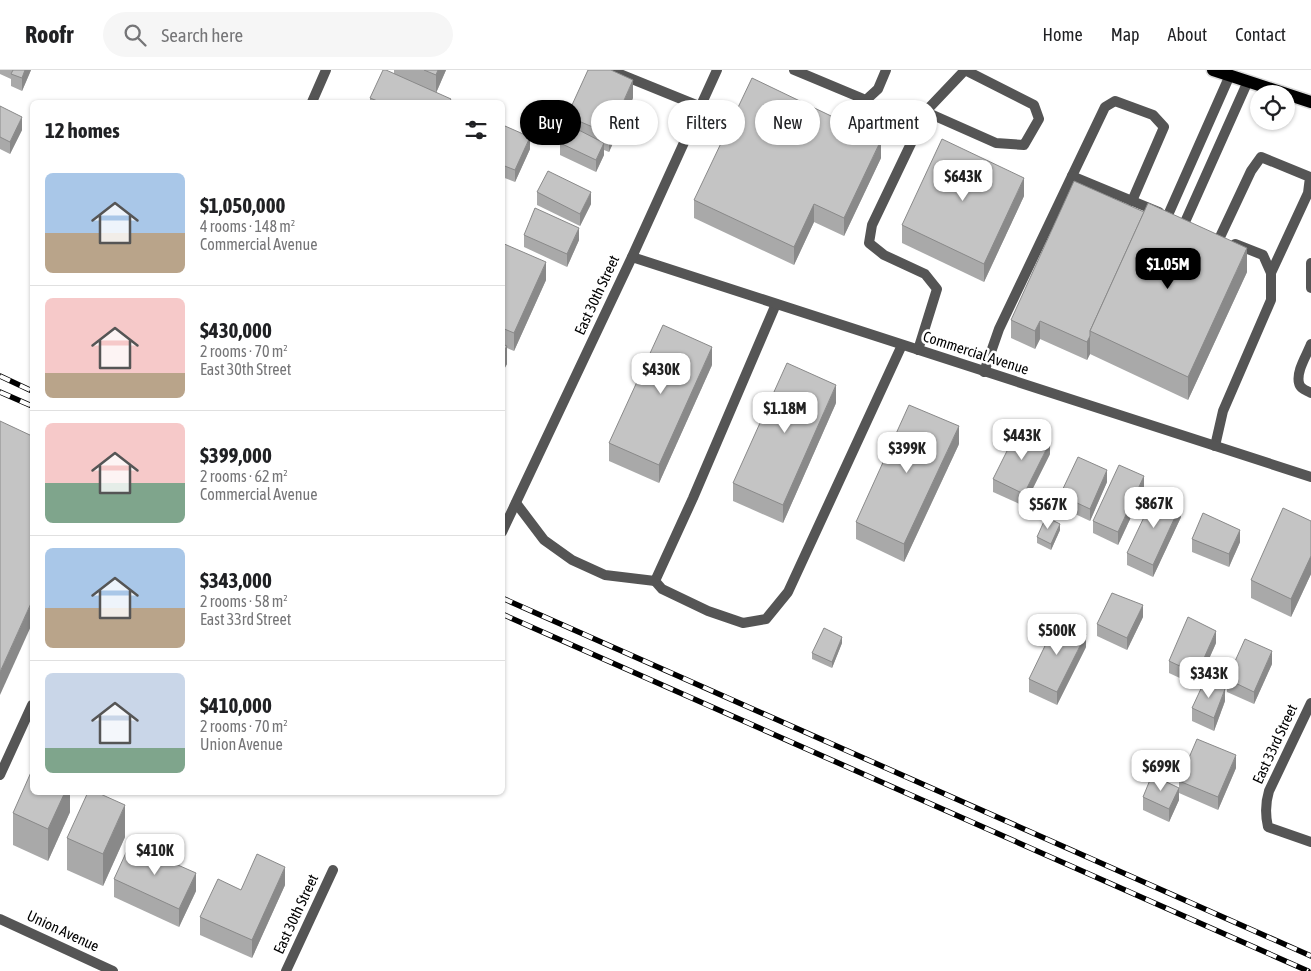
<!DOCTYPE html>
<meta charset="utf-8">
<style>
:root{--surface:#fff;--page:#f6f6f6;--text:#202124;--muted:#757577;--line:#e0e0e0;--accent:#000}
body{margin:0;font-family:"Asap Condensed",sans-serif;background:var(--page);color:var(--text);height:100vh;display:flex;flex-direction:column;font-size:19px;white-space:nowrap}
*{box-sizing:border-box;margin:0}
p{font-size:16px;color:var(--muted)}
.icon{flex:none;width:28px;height:28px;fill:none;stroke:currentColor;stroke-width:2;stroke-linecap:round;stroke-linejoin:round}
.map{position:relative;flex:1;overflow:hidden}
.panel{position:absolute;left:30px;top:30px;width:475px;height:695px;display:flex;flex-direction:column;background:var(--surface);border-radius:8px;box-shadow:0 1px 4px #0004}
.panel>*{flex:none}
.hud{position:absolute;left:520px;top:30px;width:475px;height:45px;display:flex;gap:10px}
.tools{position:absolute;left:1250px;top:15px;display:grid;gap:10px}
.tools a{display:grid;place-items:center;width:45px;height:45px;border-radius:50%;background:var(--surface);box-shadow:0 1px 4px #0004;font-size:25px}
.price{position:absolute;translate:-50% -42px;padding:0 11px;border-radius:10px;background:#fff;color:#222;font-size:16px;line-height:32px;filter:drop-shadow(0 1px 2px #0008)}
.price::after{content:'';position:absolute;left:50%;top:30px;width:15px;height:11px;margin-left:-8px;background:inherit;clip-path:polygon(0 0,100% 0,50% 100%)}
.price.selected{background:var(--accent);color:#fff}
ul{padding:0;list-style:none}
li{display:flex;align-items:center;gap:15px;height:125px;padding:0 15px}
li+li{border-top:1px solid var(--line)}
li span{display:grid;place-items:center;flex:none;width:140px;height:100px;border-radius:8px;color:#555}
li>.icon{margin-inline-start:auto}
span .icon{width:60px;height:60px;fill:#fffc;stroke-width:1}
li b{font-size:21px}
h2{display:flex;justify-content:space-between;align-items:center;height:60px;padding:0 15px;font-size:21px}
.tag{padding:0 18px;border-radius:22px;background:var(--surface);box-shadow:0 1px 4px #0004;font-size:18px;line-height:45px}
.tag.selected{background:var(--accent);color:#fff}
header{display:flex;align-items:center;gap:30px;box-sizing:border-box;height:70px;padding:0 25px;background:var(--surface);border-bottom:1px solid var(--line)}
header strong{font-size:24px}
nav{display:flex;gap:28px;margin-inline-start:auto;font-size:18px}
.search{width:350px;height:45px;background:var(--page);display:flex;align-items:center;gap:12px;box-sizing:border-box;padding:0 18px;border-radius:28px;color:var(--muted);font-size:19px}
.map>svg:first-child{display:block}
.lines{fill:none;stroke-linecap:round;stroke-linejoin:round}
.primary-casing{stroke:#dbdbdb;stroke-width:15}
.lane{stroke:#555;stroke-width:10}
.street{stroke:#555;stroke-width:10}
.primary{stroke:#000;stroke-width:12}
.rail-casing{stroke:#000;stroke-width:5.5}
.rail{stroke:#fff;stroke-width:4;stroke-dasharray:11;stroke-linecap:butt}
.wall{fill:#a9a9a9}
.shaded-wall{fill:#898989}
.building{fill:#c4c4c4;stroke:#898989}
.labels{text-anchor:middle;stroke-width:5;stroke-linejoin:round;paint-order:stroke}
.street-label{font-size:15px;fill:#000;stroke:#fff}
</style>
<header>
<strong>Roofr</strong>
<div class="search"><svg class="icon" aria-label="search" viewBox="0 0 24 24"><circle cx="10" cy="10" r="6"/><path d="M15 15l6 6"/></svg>Search here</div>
<nav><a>Home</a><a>Map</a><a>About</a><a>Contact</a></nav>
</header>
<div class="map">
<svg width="1311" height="901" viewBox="0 0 1311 901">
<rect width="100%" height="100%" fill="#fff"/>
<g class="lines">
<defs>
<path id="primary" d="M1213,0L1311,32"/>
</defs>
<!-- primary casing -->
<use href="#primary" class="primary-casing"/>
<!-- lane -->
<g class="lane">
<path d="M610,0L701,37"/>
<path d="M794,0L866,30L878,19L886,0"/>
<path d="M926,42L996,73L1024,75L1039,49L1034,35L965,0"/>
<path d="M1072,106L1105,37L1115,31L1153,45L1164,57L1132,131"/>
<path d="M1168,145L1230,5"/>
<path d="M1185,152L1248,11"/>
<path d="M1220,167L1251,101L1261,87L1310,107L1308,123L1271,203"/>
<path d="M1311,193V218"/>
<path d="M776,234L693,428L655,511L662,519L708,541L743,553L766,549L788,522L902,275"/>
<path d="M1311,274C1307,285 1296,301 1299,313C1300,319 1306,320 1311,323"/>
<path d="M918,280L937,219L925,204L884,185L869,173L872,155L927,40L965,0"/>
<path d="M984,302L999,259L1072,106L1159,142"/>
<path d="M1215,376L1223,341L1271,230V203L1263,185L1235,174"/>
<path d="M516,433L544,470L572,490L605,505L655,511"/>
</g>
<!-- street -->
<g class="street">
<path d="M312,32L326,0"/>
<path d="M632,187L1311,407"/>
<path d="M502,462L632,187L717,0"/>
<path d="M1311,633L1269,721C1265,734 1265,744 1268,757L1311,772"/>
<path d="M0,705L32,635"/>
<path d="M0,849L113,901"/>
<path d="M286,901L333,800"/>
</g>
<!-- primary -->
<use href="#primary" class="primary"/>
<defs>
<g id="rail">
<path d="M0,306L32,321"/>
<path d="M0,322L32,336"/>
<path d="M502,528L1311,886"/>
<path d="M502,544L1308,901"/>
</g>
</defs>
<!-- rail casing -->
<use href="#rail" class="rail-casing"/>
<!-- rail -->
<use href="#rail" class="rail"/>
</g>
<!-- wall -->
<g class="wall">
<path d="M0,0H31L22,21L11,16V9L0,4Z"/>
<path d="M394,0H446L436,23L451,32H370V28L394,3Z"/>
<path d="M633,28L609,82L604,80V85L596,102L560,85V73L567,58V46Z"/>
<path d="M0,36L22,60L10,84L0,79Z"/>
<path d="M502,63L530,79L515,112L502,107Z"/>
<path d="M881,88L844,166L814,152L794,195L694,148V130Z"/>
<path d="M32,103V118H31V105Z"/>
<path d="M537,122L591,134L580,156L537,135Z"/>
<path d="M1024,126L984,212L902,173V155Z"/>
<path d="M524,165L579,170L567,197L524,177Z"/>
<path d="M502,173L546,210L514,281L507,278V294L502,303Z"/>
<path d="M1247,202L1188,330L1090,284L1087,290L1040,269L1035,279L1011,268V250Z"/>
<path d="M712,295L659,413L609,391V373Z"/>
<path d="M836,333L783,453L733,431V413Z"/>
<path d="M959,374L904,492L856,469V452Z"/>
<path d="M1050,384L1024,436L993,422V409Z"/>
<path d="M1107,412L1090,451L1060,437V425Z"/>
<path d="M1144,419L1118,475L1093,463V451Z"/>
<path d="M1181,447L1153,507L1127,495V483Z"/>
<path d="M1311,451V504L1291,547L1251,528V510Z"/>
<path d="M1060,460L1051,480L1037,473V467Z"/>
<path d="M1192,469L1240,472L1229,497L1192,482Z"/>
<path d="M1143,547L1127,580L1097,566V554Z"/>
<path d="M842,573L832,598L812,589V583Z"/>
<path d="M1216,573L1197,616L1169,603V591Z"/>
<path d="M1086,577L1057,635L1029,622V609Z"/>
<path d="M1272,594L1254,634L1227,622V609Z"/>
<path d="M1225,631L1214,661L1192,651V638Z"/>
<path d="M1236,698L1218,740L1179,723V730L1169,752L1143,740V727L1179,718V711Z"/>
<path d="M70,722V742L48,791L13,775V743Z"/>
<path d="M125,767L103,816L67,800V768Z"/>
<path d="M114,809L196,821L179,857L114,827Z"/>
<path d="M285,815L252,888L200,865V847L241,820Z"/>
</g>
<!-- shaded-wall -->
<g class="shaded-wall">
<path d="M25,0H31L22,21V8Z"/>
<path d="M438,0H446L436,23V5Z"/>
<path d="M633,10V28L609,82V64Z"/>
<path d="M22,47V60L10,84V72Z"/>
<path d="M530,67V79L515,112V100Z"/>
<path d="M881,70V88L844,166V148Z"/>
<path d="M604,73V85L596,102V90Z"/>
<path d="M1024,108V126L984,212V194Z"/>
<path d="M591,122V134L580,156V144Z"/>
<path d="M814,134V152L794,195V177Z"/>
<path d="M579,158V170L567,197V184Z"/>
<path d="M1247,178V202L1188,330V307Z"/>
<path d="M546,192V210L514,281V263Z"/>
<path d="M1040,251V269L1035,279V261Z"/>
<path d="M1090,266V284L1087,290V272Z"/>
<path d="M507,276V294L502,303V285Z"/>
<path d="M712,277V295L659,413V395Z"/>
<path d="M836,315V333L783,453V435Z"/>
<path d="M959,356V374L904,492V474Z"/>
<path d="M1050,372V384L1024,436V424Z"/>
<path d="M1107,400V412L1090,451V439Z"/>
<path d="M1144,406V419L1118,475V462Z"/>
<path d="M1181,434V447L1153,507V495Z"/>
<path d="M1060,454V460L1051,480V474Z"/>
<path d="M1240,460V472L1229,497V484Z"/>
<path d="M1311,486V504L1291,547V529Z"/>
<path d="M32,531V554L0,625V602Z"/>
<path d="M1143,535V547L1127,580V568Z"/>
<path d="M1216,561V573L1197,616V604Z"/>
<path d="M1086,564V577L1057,635V622Z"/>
<path d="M842,567V573L832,598V592Z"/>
<path d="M1272,581V594L1254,634V622Z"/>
<path d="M1225,619V631L1214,661V648Z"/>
<path d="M1236,685V698L1218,740V727Z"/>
<path d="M1179,718V730L1169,752V739Z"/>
<path d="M65,722H70V742L48,791V759Z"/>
<path d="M125,735V767L103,816V784Z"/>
<path d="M285,797V815L252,888V870Z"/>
<path d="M196,803V821L179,857V839Z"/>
</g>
<!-- building -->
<g class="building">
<path d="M13,0H25L22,8L11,4Z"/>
<path d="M383,0H386L451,29L449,32H380L370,28Z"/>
<path d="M424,0H438L436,5Z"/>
<path d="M588,0H611L633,10L609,64L567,46Z"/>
<path d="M752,8L881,70L844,148L814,134L794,177L694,130Z"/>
<path d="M0,36L22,47L10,72L0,67Z"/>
<path d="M569,55L604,73L596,90L560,73Z"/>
<path d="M505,56L530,67L515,100L502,95V63Z"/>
<path d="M942,69L1024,108L984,194L902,155Z"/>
<path d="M548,101L591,122L580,144L537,122Z"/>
<path d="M1074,111L1144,142L1090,261V266L1087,272L1040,251L1035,261L1011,250Z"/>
<path d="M1148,133L1247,178L1188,307L1090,261Z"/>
<path d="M535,138L579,158L567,184L524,165Z"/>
<path d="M502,173L546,192L514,263L502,258Z"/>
<path d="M663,255L712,277L659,395L609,373Z"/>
<path d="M502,274L507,276L502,285Z"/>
<path d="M787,293L836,315L783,435L733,413Z"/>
<path d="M909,335L959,356L904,474L856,452Z"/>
<path d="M0,351L32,366V531L0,602Z"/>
<path d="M1019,357L1050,372L1024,424L993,409Z"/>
<path d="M1078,387L1107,400L1090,439L1060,425Z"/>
<path d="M1119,395L1144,406L1118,462L1093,451Z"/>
<path d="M1155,424L1181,434L1153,495L1127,483Z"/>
<path d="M1283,438L1311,451V486L1291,529L1251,510Z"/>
<path d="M1203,443L1240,460L1229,484L1192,469Z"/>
<path d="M1046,447L1060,454L1051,474L1037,467Z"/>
<path d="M1112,523L1143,535L1127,568L1097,554Z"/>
<path d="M1188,547L1216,561L1197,604L1169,591Z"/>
<path d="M1057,551L1086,564L1057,622L1029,609Z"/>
<path d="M824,558L842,567L832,592L812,583Z"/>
<path d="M1245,569L1272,581L1254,622L1227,609Z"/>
<path d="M1205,610L1225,619L1214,648L1192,638Z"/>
<path d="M1197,669L1236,685L1218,727L1179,711Z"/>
<path d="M32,700V722H65L48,759L13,743Z"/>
<path d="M1152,705L1179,718L1169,739L1143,727Z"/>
<path d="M88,722H96L125,735L103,784L67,768Z"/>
<path d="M130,774L196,803L179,839L114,809Z"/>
<path d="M257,784L285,797L252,870L200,847L218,809L241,820Z"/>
</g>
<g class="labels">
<!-- street labels -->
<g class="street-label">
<text transform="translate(597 225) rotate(-65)" y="5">East 30th Street</text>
<text transform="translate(976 283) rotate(18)" y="5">Commercial Avenue</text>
<text transform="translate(1275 674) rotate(-65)" y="5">East 33rd Street</text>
<text transform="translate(296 844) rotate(-65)" y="5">East 30th Street</text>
<text transform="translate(63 861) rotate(25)" y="5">Union Avenue</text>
</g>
</g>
</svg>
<div class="tools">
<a><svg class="icon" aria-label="locate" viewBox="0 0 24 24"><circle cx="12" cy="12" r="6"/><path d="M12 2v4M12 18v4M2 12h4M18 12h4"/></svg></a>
</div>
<b class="price" style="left:963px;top:132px">$643K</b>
<b class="price selected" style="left:1168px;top:220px">$1.05M</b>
<b class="price" style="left:661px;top:325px">$430K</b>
<b class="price" style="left:785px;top:364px">$1.18M</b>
<b class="price" style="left:1022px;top:391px">$443K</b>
<b class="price" style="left:907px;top:404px">$399K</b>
<b class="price" style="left:1154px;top:459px">$867K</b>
<b class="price" style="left:1048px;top:460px">$567K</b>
<b class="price" style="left:1057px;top:586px">$500K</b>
<b class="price" style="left:1209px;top:629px">$343K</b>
<b class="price" style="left:1161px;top:722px">$699K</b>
<b class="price" style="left:155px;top:806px">$410K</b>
<div class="hud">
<a class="tag selected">Buy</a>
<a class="tag">Rent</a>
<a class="tag">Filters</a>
<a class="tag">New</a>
<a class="tag">Apartment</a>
</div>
<section class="panel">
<h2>12 homes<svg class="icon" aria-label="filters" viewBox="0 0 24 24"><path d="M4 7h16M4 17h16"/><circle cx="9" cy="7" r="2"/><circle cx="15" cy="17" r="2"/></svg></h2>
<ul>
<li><span style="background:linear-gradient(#a9c7e8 60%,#b9a48a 0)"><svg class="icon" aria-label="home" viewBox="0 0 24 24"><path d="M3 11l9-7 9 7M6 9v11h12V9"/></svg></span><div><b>$1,050,000</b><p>4 rooms · 148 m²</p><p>Commercial Avenue</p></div></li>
<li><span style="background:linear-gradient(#f6c9c9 75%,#b9a48a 0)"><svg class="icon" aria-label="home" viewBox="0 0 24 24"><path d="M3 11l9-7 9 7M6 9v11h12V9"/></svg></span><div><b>$430,000</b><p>2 rooms · 70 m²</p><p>East 30th Street</p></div></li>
<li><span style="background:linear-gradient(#f6c9c9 60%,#7fa58c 0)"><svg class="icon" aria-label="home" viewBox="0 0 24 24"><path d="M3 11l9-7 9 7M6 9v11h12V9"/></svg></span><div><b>$399,000</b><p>2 rooms · 62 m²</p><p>Commercial Avenue</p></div></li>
<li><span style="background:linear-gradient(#a9c7e8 60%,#b9a48a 0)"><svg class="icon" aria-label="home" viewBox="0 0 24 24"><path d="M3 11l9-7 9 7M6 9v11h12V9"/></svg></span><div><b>$343,000</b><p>2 rooms · 58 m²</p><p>East 33rd Street</p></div></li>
<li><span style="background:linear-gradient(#c9d6e8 75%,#7fa58c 0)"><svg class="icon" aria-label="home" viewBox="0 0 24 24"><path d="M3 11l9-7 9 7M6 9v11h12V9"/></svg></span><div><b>$410,000</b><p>2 rooms · 70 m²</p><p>Union Avenue</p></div></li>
</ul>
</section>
</div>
